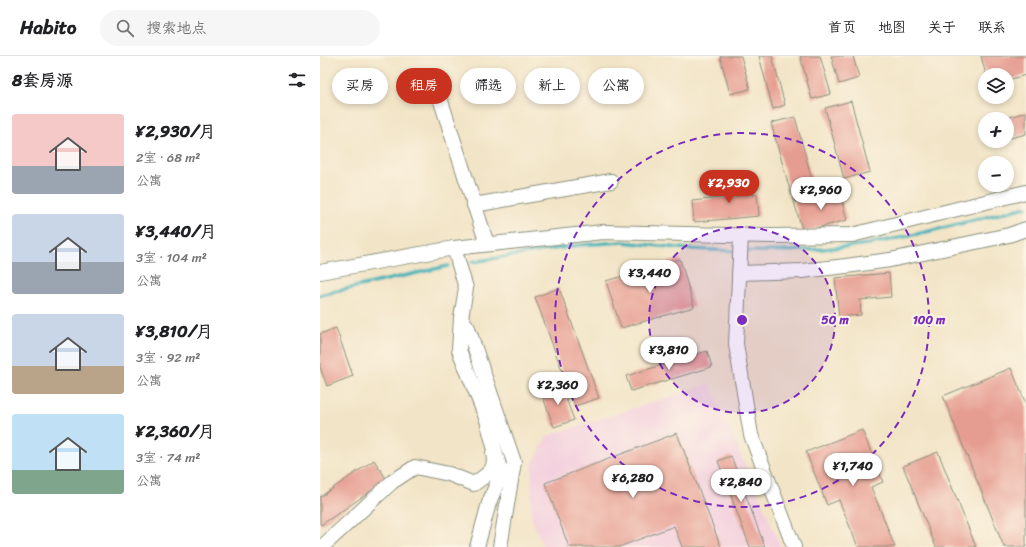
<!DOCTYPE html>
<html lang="zh">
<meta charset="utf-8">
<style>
:root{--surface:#fff;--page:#f6f6f6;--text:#202124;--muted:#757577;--line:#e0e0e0;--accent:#c8321e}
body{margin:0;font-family:Sriracha,"LXGW WenKai TC",sans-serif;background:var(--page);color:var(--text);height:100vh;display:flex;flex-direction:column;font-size:15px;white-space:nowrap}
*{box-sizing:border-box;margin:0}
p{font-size:13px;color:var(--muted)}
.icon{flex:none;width:22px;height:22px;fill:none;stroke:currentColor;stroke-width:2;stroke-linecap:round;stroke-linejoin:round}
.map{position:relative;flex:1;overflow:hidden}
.details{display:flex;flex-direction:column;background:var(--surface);width:320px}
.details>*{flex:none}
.banner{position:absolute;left:12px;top:12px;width:380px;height:36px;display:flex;gap:8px}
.tools{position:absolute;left:658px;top:12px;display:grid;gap:8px}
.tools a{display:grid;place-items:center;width:36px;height:36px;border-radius:50%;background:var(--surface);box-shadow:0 2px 6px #0003;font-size:20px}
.price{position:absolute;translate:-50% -34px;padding:0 9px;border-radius:14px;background:#fff;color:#222;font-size:13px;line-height:26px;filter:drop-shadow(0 1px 2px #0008)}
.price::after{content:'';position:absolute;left:50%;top:24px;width:12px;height:9px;margin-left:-6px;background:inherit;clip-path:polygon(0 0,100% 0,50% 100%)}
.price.on{background:var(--accent);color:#fff}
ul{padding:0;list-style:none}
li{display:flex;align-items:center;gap:12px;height:100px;padding:0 12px}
li span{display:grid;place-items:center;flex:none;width:112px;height:80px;border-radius:4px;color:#555}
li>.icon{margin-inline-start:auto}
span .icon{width:48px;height:48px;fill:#fffc;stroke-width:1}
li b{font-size:17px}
h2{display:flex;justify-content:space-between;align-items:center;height:48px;padding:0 12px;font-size:17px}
.pill{padding:0 14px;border-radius:18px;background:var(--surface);box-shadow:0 2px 6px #0003;font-size:14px;line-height:36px}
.pill.on{background:var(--accent);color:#fff}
header{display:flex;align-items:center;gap:24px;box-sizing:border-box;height:56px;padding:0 20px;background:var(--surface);border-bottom:1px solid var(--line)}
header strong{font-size:19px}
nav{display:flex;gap:22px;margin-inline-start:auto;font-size:14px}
.search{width:280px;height:36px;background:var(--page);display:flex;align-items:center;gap:10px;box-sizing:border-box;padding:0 14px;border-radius:22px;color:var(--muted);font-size:15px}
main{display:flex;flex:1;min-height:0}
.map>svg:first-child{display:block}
.built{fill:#f3cfde}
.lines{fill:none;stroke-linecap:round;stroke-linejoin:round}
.stream{stroke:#42b2ba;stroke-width:3.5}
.building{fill:#e69d91}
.minor-casing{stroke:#88907d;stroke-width:16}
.minor{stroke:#fff;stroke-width:14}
.ring{fill:none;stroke:#7b2cbf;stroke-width:2;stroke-dasharray:7 5}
.centre{fill:#7b2cbf;stroke:#fcf5e5;stroke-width:2}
.ring-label{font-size:12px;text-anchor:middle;font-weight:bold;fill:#7b2cbf;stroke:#fcf5e5;stroke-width:4;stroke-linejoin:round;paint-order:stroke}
</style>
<header>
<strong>Habito</strong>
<div class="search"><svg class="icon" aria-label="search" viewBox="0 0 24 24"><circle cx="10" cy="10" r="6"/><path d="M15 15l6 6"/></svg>搜索地点</div>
<nav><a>首页</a><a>地图</a><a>关于</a><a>联系</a></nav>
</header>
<main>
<section class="details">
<h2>8套房源<svg class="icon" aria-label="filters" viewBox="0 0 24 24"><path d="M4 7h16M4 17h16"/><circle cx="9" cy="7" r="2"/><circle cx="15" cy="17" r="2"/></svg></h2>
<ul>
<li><span style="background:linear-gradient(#f6c9c9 65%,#9aa5b1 0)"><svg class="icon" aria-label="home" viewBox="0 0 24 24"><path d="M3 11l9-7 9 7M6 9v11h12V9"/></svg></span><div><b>¥2,930/月</b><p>2室 · 68 m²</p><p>公寓</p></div></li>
<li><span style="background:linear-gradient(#c9d6e8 60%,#9aa5b1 0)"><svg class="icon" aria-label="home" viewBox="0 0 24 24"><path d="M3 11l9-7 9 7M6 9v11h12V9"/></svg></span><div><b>¥3,440/月</b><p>3室 · 104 m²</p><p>公寓</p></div></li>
<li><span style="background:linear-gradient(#c9d6e8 65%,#b9a48a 0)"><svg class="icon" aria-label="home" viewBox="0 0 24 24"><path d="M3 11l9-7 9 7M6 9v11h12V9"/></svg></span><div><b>¥3,810/月</b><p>3室 · 92 m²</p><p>公寓</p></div></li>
<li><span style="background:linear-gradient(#bfe0f5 70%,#7fa58c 0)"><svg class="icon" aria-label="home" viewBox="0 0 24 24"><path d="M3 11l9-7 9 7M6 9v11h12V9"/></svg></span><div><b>¥2,360/月</b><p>3室 · 74 m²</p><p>公寓</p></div></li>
</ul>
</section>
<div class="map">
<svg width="706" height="491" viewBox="0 0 706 491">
<rect width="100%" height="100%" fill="#fcf5e5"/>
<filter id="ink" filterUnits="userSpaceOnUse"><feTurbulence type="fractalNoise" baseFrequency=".025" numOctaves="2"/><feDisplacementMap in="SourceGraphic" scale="8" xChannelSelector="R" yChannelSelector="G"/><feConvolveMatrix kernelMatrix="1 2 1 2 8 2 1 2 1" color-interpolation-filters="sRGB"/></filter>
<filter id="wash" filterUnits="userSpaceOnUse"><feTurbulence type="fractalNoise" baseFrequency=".012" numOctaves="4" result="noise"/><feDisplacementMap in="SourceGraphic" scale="16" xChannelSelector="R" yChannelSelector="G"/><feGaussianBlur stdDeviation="0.9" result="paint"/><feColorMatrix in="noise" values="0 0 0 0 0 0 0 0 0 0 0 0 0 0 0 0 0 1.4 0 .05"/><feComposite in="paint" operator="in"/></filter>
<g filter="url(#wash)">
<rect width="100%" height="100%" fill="#f2e4c6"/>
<!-- built -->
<path class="built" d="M390,328L461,491H223L211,461L212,410L227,380Z"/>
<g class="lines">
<!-- stream -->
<g class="stream">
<path d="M423,195C465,196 507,194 548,188C601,179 654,164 706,151"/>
<path d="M152,206L260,189L302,186L368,193L417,195"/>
<path d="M0,239L128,210"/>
</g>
</g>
<g id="blocks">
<!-- building -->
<g class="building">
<path d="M400,0H421L430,33L410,38Z"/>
<path d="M439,0H452L465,49L453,53Z"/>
<path d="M480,0H500L511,38L492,43Z"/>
<path d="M511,0H533L539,22L519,28Z"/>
<path d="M661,0H706V19L687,24V19H666Z"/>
<path d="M531,45L550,116L524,123L505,52Z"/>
<path d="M706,56V78L687,83V63H682Z"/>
<path d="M475,61L496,139L473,145L451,67Z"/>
<path d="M426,117L432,139L437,138L439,160L374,166L372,145L417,140L412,120Z"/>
<path d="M519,134L527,164L483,176L474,146Z"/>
<path d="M360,203L374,251L301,272L286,225Z"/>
<path d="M569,217L571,241L540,244L541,259L519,261L515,222Z"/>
<path d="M239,232L279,342L255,350L215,241Z"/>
<path d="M16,272L33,320L7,330L0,311V278Z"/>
<path d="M387,295L392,311L311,335L306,320Z"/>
<path d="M691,312L706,348V491H684L623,340Z"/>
<path d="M241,329L254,364L234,371L221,336Z"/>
<path d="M542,374L563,426L551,431L575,491H538L519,444L507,449L486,396Z"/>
<path d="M357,377L401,491H362L354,470L299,491H249L225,427Z"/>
<path d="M618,396L656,491H616L583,410Z"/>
<path d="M411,400L445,491H430L398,405Z"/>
<path d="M54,404L67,424L1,469L0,467V441Z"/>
</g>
</g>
</g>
<g filter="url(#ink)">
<use href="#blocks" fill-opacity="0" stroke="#88907d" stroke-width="1"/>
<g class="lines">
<defs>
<g id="minor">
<path d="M119,39L167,188"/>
<path d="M154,149L291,125"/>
<path d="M421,179L416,288L431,379L474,491"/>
<path d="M134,192L146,232L141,262L139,294L167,364L181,417L169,447L157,491"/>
<path d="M0,216L134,192L283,176L452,180L532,179L706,136"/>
<path d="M419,217L482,215L526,210L570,204L689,179L706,173"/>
<path d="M141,262L148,272L194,406L180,491"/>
<path d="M2,491L72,426L95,411L129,418L154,428C167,418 177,415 173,397"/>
</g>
</defs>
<!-- minor casing -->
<use href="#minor" class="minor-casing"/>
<!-- minor -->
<use href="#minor" class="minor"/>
</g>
</g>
<!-- distance rings -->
<circle cx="422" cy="264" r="93" fill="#7b2cbf" fill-opacity=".12"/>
<g class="ring">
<circle cx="422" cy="264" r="93"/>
<circle cx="422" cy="264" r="187"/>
</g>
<circle cx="422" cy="264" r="6" class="centre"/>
<g class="ring-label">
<text x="515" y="268">50 m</text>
<text x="609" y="268">100 m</text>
</g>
</svg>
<div class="tools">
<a><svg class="icon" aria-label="layers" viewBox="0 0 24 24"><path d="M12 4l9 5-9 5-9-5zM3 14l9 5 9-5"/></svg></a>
<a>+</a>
<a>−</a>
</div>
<b class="price on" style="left:409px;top:148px">¥2,930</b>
<b class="price" style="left:501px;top:155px">¥2,960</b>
<b class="price" style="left:330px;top:238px">¥3,440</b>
<b class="price" style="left:349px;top:315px">¥3,810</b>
<b class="price" style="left:238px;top:350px">¥2,360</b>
<b class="price" style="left:533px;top:431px">¥1,740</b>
<b class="price" style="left:313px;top:443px">¥6,280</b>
<b class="price" style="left:421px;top:447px">¥2,840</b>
<div class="banner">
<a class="pill">买房</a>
<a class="pill on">租房</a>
<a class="pill">筛选</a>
<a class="pill">新上</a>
<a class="pill">公寓</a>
</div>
</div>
</main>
